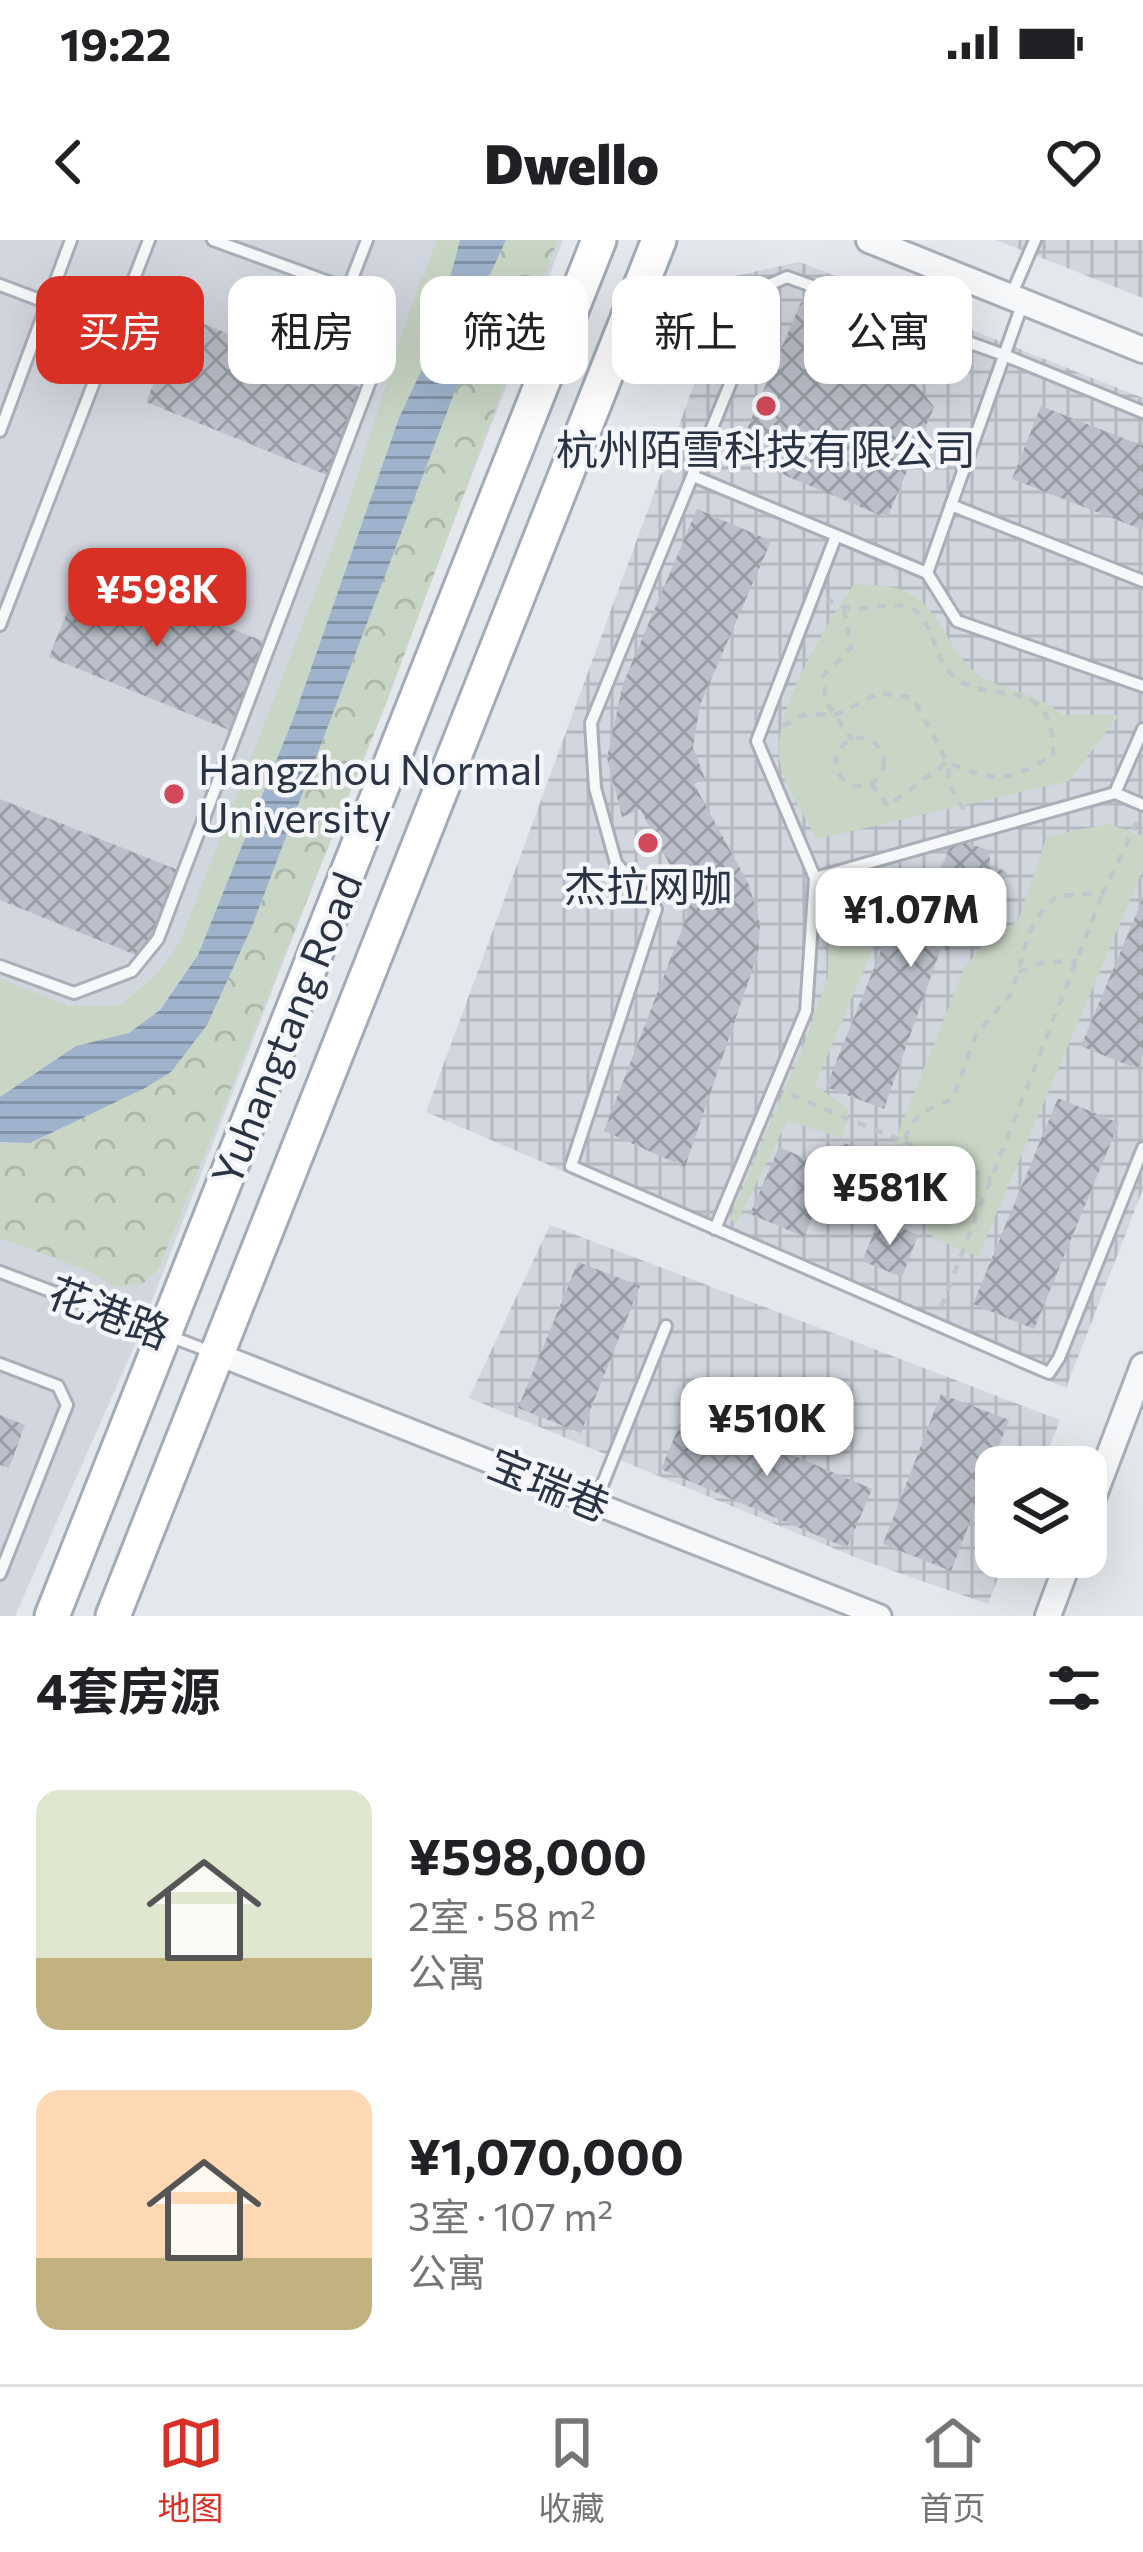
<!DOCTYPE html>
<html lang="zh">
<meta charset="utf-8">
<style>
:root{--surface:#fff;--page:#f6f6f6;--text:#202124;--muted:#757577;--line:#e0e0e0;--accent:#d93025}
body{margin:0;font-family:Commissioner,"Noto Sans SC",sans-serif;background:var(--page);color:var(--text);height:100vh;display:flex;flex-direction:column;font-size:45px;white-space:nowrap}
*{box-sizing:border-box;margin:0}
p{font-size:39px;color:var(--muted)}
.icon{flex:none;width:66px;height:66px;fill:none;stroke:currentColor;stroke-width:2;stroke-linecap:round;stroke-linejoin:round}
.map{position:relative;height:1376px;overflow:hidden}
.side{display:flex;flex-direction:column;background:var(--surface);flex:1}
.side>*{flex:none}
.banner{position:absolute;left:36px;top:36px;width:1071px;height:108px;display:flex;gap:24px}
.controls{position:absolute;left:975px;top:1206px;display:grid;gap:24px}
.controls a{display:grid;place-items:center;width:132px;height:132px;border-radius:24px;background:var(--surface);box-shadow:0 12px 48px #0002;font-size:60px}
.price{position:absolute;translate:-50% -102px;padding:0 27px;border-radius:24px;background:#fff;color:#222;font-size:39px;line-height:78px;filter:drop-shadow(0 3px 6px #0008)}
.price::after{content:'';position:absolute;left:50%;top:72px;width:36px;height:27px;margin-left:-18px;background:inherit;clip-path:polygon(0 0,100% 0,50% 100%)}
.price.active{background:var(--accent);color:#fff}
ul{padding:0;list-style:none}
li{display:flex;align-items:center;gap:36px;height:300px;padding:0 36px}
li span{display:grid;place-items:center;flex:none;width:336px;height:240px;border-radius:24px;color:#555}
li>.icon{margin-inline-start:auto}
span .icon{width:144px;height:144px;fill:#fffc;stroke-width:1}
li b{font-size:51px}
h2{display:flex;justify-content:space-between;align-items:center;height:144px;padding:0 36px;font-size:51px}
.pill{padding:0 42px;border-radius:24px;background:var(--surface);box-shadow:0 12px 48px #0002;font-size:42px;line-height:108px}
.pill.active{background:var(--accent);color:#fff}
.status{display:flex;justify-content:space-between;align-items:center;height:84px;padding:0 60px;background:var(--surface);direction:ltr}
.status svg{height:33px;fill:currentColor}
header{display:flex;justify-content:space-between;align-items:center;height:156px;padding:0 36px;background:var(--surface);font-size:54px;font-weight:800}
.menu{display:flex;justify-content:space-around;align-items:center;height:168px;border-top:3px solid var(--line);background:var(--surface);font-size:33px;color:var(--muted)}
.menu a{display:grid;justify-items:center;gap:6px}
.menu .active{color:var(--accent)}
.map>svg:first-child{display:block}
.built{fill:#d2d6de}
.industrial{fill:url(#industrial-grid)}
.grass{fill:#c9d6c5}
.forest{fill:url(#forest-crowns)}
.water{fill:url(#water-rules)}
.building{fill:url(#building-cross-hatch)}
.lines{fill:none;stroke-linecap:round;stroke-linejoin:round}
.service-casing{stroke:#a9aeb7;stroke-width:16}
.minor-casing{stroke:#a9aeb7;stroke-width:27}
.tertiary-casing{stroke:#a9aeb7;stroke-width:30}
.primary-casing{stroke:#a3abb8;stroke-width:39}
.path{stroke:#c2c5cb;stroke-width:4.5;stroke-dasharray:9 9;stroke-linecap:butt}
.service{stroke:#f7f8fa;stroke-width:10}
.minor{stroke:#f7f8fa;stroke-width:21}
.tertiary{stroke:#f7f8fa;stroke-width:24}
.primary{stroke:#fff;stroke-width:33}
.poi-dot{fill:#d1495b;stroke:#f4f6f9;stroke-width:4.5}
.labels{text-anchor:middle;stroke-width:9;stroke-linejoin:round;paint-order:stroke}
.poi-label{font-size:42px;fill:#2b3445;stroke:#f4f6f9}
.street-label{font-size:42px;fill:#2b3445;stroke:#f4f6f9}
</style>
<div class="status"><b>19:22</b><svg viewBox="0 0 49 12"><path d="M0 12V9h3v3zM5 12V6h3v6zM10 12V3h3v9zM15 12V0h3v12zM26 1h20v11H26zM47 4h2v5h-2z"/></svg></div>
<header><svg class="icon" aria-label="back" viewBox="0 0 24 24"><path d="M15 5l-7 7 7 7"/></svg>Dwello<svg class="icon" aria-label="heart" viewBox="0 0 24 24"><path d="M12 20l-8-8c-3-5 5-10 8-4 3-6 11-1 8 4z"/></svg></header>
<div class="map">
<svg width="1143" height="1376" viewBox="0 0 1143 1376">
<defs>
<pattern id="industrial-grid" width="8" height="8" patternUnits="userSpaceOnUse" patternTransform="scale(3)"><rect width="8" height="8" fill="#d2d6de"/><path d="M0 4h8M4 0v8" fill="none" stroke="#b4b8c0"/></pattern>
<pattern id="forest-crowns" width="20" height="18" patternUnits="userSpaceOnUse" patternTransform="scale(3)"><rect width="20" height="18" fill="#c9d6c5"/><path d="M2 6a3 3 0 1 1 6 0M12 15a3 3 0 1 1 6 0" fill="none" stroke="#adb8ab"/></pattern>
<pattern id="water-rules" width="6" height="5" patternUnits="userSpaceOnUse" patternTransform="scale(3)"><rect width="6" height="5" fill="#9fb4cc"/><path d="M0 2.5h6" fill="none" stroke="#8293a7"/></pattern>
<pattern id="building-cross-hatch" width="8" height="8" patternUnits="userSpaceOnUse" patternTransform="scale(3)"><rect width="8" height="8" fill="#bbc0ca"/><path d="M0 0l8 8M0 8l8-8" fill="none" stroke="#989da6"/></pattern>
</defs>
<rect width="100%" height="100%" fill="#e4e7ec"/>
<!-- built -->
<path class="built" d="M0,0H563L134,1107L15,1376H0Z"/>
<!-- industrial -->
<g class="industrial">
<path d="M996,0H1143V58Z"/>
<path d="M800,22L1143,158V949L1066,1148L426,872L734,36Z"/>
<path d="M550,985L1060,1180L1042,1227H996V1317H1006L988,1364L862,1320L469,1158Z"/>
</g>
<!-- grass -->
<g class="grass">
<path d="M437,0H460L431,110L399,178L295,474L198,715L157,772L129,793L75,806L0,857V739L70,766H120L158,733L180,702L343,280L412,64Z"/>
<path d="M854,344C869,345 888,345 902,350C944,366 947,419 986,439C1013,453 1039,454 1063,475H1119L1069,541L817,599C805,576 785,549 780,523C770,476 827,382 854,344Z"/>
<path d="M1109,584L1143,596V630L978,1017L932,997L922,972L906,955L912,918L892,908L964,729L986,701L1018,681L1047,596Z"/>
<path d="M907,628L815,845L850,870L842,898L787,881L737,982L729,980L803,807L828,737L829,652Z"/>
</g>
<!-- forest -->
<path class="forest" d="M506,0H558L386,464L158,1030L142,1044L117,1047L84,1029L0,998V903H30L58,888L253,684L458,143L475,67Z"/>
<!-- water -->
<path class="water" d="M460,0H506L475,67L458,143L253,684L207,785L171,832L145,848L30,903L0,902V857L76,806L129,793L160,770L198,715L295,474L399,178L431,110Z"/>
<!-- building -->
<g class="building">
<path d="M801,62L925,114L914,142L934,167L887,278L736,215Z"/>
<path d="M182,75L362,148L327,235L146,162Z"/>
<path d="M1041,166L1143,206V290L1012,239Z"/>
<path d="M697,269L771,301L700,465L693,507L705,539L694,544L749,645L760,684L758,713L685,927L604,891L687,676L684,651L640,569L622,577L607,518L623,444Z"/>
<path d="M84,330L265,402L229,490L49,417Z"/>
<path d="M0,559L178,630L143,718L0,660Z"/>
<path d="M954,599L989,610L990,625L1007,632L989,679L963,669L948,711L941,708L884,869L826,847L912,634L934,643Z"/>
<path d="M1143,658V814L1137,829L1081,806Z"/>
<path d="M1058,858L1119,883L1034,1089L973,1064Z"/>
<path d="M844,903L869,914L897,935L876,985L819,962L804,997L750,974L779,907L832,930Z"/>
<path d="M880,979L918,995L902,1037L862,1021Z"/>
<path d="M578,1022L640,1046L581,1193L518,1168Z"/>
<path d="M941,1154L1009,1180L951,1331L883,1304Z"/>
<path d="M686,1170L872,1249L847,1308L661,1229Z"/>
<path d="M0,1175L25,1185L9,1228L0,1225Z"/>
</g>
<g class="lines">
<defs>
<g id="service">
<path d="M0,45L114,88"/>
<path d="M348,49L367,0"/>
<path d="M1011,56L1035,0"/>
<path d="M1143,172L1004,115L787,37L771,44L591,483L595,548L616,623L656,669L571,926L1049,1133L1059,1118L1143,908"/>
<path d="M0,191L71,0"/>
<path d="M693,236L927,333L1022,65"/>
<path d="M951,265L1143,341"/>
<path d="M927,333L957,381L1143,446"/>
<path d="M0,385L149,0"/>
<path d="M1115,553L1143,489"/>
<path d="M815,638L1115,553L1143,565"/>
<path d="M0,726L74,753L132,731L158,699L379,118L348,49L213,0"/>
<path d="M715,989L806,771L815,638L757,501L836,296"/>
<path d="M0,1032L214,1113"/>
<path d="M0,1124L58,1146L67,1165L0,1334"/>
<path d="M595,1263L666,1086"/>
</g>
<path id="minor" d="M217,1114L880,1376"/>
<g id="tertiary">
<path d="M869,0L1143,110"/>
<path d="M1086,1276L1143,1126"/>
<path d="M1048,1376L1070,1317"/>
</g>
<g id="primary">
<path d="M52,1376L599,0"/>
<path d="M113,1376L659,0"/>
</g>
</defs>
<!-- service casing -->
<use href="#service" class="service-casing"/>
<!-- minor casing -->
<use href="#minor" class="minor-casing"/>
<!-- tertiary casing -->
<use href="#tertiary" class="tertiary-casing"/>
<!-- primary casing -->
<use href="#primary" class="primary-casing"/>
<!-- path -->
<g class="path">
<path d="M844,369L851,408L823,436L826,462L852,500"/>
<path d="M783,486L803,475L838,474L879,453L913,458L947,522C996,542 1006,544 1053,515C1054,424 985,473 948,431C933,414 932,377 910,368C883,357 864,381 828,360"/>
<circle cx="860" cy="522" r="24"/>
<path d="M871,544L888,566L947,522L950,545L967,576"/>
<path d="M1019,732L1044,722L1077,721"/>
<path d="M791,855L905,902C908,876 931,867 953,859L976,794L1012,753L1029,693L1046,665L1058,656L1103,653L1138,580"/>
<path d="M905,902L991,939"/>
<path d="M941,1067L1103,653"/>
</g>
<!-- service -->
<use href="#service" class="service"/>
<!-- minor -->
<use href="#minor" class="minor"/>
<!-- tertiary -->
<use href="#tertiary" class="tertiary"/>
<!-- primary -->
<use href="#primary" class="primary"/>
</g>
<!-- markers -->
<g class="poi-dot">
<circle cx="766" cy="166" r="12"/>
<circle cx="174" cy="554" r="12"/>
<circle cx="648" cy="603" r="12"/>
</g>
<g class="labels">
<!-- poi labels -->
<g class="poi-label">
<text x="766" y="225">杭州陌雪科技有限公司</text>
<text x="198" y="545" text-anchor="start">Hangzhou Normal<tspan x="198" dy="48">University</tspan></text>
<text x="648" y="662">杰拉网咖</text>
</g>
<!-- street labels -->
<g class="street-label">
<text transform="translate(287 789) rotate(-68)" y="15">Yuhangtang Road</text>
<text transform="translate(109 1073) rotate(21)" y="15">花港路</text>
<text transform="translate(549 1245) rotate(22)" y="15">宝瑞巷</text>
</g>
</g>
</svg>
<div class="controls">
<a><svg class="icon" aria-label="layers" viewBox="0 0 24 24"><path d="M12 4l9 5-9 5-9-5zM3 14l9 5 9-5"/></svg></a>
</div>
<b class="price active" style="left:157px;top:410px">¥598K</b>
<b class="price" style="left:911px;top:730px">¥1.07M</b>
<b class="price" style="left:890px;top:1008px">¥581K</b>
<b class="price" style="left:767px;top:1239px">¥510K</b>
<div class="banner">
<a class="pill active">买房</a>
<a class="pill">租房</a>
<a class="pill">筛选</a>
<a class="pill">新上</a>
<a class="pill">公寓</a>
</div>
</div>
<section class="side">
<h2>4套房源<svg class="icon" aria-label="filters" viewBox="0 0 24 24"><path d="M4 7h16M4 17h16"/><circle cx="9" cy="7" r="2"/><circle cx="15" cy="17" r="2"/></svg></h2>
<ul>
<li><span style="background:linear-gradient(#dfe7d0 70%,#c2b280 0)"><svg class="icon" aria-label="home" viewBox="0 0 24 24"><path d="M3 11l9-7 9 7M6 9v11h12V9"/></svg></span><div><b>¥598,000</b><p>2室 · 58 m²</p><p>公寓</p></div></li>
<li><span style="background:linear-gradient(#ffd9b3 70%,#c2b280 0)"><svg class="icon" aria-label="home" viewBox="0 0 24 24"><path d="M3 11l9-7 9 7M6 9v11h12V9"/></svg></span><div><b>¥1,070,000</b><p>3室 · 107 m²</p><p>公寓</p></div></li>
</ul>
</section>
<nav class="menu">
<a class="active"><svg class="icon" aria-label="map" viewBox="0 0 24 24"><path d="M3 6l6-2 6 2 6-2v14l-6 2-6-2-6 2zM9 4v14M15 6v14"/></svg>地图</a>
<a><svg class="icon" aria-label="saved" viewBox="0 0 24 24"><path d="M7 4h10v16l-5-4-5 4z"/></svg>收藏</a>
<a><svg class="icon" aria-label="home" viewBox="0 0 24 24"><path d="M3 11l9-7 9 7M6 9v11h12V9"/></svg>首页</a>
</nav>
